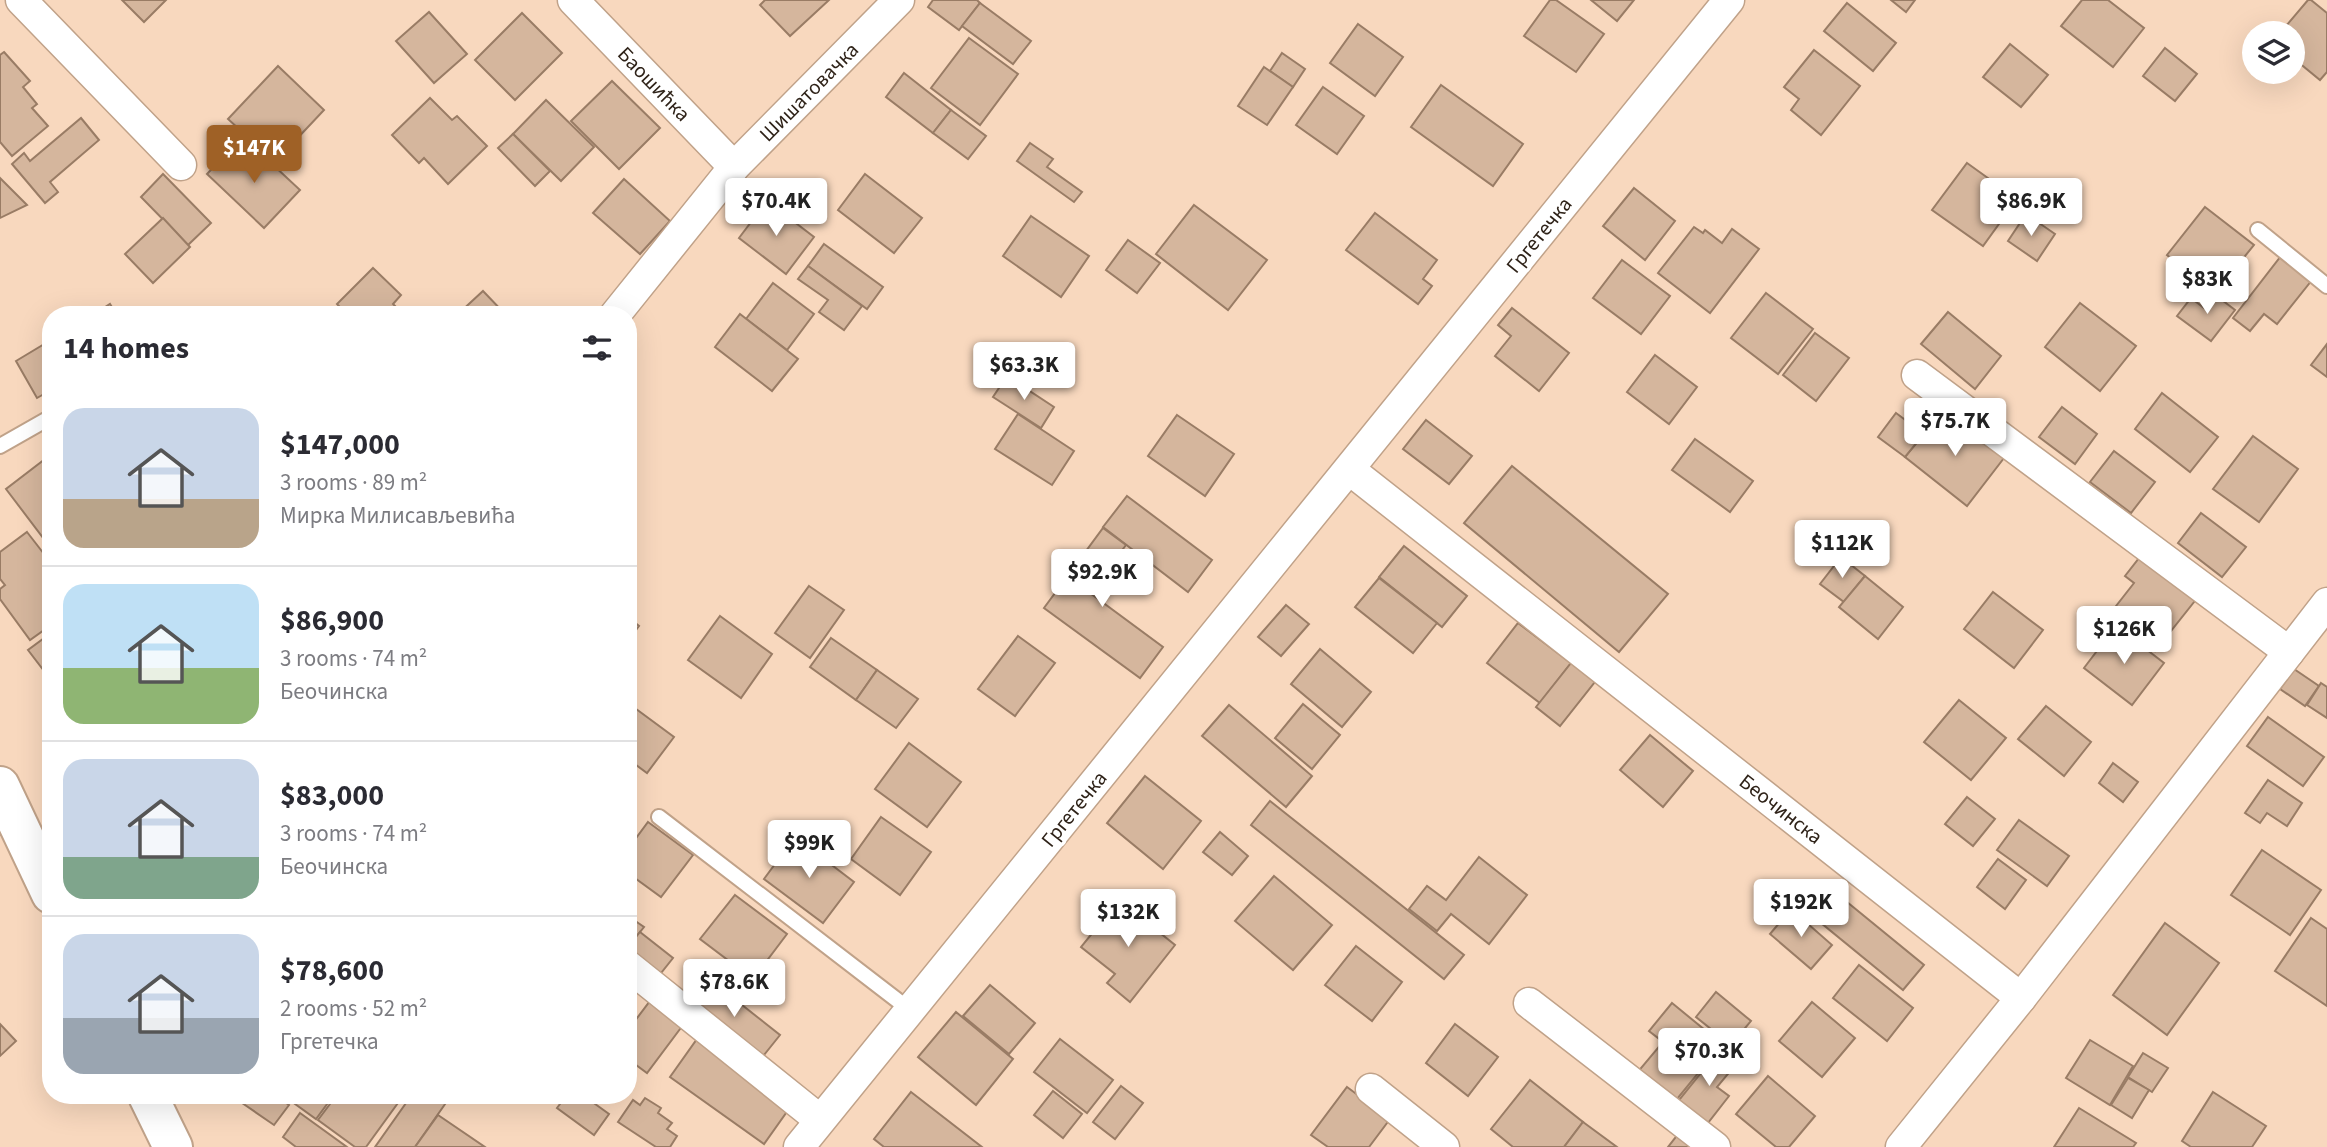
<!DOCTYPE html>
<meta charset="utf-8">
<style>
:root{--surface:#fff;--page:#f2f2f3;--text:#2b2b33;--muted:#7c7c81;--line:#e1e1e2;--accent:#9f6126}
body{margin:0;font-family:"Source Sans 3",sans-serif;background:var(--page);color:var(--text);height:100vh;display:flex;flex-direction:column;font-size:26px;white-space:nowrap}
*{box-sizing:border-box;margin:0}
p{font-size:23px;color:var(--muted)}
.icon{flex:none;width:38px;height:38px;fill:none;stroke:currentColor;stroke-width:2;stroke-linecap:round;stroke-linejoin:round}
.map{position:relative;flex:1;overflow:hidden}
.panel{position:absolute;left:42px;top:306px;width:595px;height:798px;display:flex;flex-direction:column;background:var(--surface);border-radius:28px;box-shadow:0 7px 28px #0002}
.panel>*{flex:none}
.controls{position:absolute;left:2242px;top:21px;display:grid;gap:14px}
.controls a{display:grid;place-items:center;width:63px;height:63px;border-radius:50%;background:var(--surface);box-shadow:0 7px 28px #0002;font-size:35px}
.price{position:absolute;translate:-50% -60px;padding:0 16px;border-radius:7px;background:#fff;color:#222;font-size:23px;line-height:46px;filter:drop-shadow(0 2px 4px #0008)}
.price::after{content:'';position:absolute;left:50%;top:42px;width:21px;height:16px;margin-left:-10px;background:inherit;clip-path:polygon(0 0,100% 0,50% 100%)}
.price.on{background:var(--accent);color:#fff}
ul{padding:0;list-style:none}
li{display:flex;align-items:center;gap:21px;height:175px;padding:0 21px}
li+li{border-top:2px solid var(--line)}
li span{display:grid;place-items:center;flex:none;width:196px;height:140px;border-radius:21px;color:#555}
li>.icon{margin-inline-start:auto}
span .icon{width:84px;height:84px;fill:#fffc;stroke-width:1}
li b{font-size:30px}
h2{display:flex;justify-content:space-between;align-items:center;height:84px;padding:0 21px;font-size:30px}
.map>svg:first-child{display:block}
.building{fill:#d5b69d;stroke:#997c65;stroke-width:2}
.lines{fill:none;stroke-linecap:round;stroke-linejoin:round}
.service-casing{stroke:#c0a289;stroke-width:18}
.minor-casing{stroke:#c0a289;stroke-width:33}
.secondary-casing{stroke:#c0a289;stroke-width:42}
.service{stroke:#fff;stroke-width:14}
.minor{stroke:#fff;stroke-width:30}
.secondary{stroke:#fff;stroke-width:38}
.labels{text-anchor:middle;stroke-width:7;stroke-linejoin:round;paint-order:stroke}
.street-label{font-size:21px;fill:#2f2319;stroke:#fff}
</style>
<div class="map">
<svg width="2327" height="1147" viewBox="0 0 2327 1147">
<rect width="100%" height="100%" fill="#f8d8be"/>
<!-- building -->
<g class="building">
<path d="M122,0H166L144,22Z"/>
<path d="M765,0H829L790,36L760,5Z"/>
<path d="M933,0H977L980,3L959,30L928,7Z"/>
<path d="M1550,0H1556L1604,34L1576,72L1524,36Z"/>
<path d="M1591,0H1634L1617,21Z"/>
<path d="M1891,0H1915L1906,12Z"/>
<path d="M2082,0H2108L2144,28L2113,67L2061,26Z"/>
<path d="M2308,0H2311L2327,13V72L2320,80L2292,57V33H2280Z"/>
<path d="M980,3L1031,41L1013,64L962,26Z"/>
<path d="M1847,3L1896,43L1873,71L1824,31Z"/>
<path d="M429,12L467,54L434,83L396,41Z"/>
<path d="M522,13L562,53L515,100L475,60Z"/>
<path d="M1358,24L1403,57L1375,96L1330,63Z"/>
<path d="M969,38L1018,74L980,125L931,88Z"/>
<path d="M2010,44L2048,75L2021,107L1983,77Z"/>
<path d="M2165,48L2197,74L2175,101L2143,76Z"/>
<path d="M1814,50L1860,86L1821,135L1791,110L1799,99L1784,87Z"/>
<path d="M4,52L30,81L23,87L37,104L32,108L48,126L12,156L0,142V55Z"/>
<path d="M1282,53L1305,69L1293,87L1270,71Z"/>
<path d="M278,66L324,110L275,162L228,119Z"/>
<path d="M1264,67L1293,87L1267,125L1238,106Z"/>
<path d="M904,73L951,110L933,133L886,97Z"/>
<path d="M612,81L660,128L619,169L571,121Z"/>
<path d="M1441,85L1523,144L1493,186L1411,127Z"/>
<path d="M1323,87L1364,116L1337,154L1296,125Z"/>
<path d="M430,98L452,120L457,116L487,146L448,184L424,158L419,163L392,135Z"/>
<path d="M546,100L594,147L561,181L513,134Z"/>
<path d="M951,110L986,136L968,159L933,133Z"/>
<path d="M81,118L99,140L50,182L58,192L45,203L12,164L24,153L30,161Z"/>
<path d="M513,134L550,171L535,186L498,148Z"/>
<path d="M1030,143L1053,159L1047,167L1082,192L1074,202L1017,161Z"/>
<path d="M232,148L246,161L257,150L300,190L264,228L207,174Z"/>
<path d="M1967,163L2017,199L1983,246L1932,210Z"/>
<path d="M163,174L211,223L188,245L141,197Z"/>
<path d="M865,174L922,218L894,253L838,210Z"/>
<path d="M0,178L27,205L0,218Z"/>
<path d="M624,179L670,221L640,254L593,213Z"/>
<path d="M1634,188L1675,221L1645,260L1603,226Z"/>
<path d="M767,201L814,237L786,274L739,238Z"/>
<path d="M1194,205L1267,260L1228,310L1156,254Z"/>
<path d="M2205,207L2254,245L2215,293L2167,255Z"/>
<path d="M1375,213L1437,260L1423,279L1432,286L1418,304L1346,250Z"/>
<path d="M2026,214L2055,234L2037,261L2008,241Z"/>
<path d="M1031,216L1089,256L1061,297L1003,256Z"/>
<path d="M163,218L190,247L153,283L125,254Z"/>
<path d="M1694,227L1703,233L1705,230L1722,243L1732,229L1759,249L1710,313L1658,273Z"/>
<path d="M1128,240L1160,263L1137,293L1106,270Z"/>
<path d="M824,244L883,287L867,309L808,266Z"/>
<path d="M2281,256L2312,280L2277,324L2264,314L2250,331L2233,318Z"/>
<path d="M1622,260L1670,296L1641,334L1593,298Z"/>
<path d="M808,266L862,306L844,330L819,312L828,300L798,279Z"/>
<path d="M373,268L401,295L393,304L404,315H347L337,304Z"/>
<path d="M773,283L814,314L787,350L746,319Z"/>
<path d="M483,291L506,315H457Z"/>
<path d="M1766,293L1813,329L1778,374L1731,338Z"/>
<path d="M2214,294L2235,310L2211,341L2177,316L2191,298L2204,308Z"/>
<path d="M2080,303L2136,346L2100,391L2045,347Z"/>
<path d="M110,304L117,315H93Z"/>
<path d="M1512,308L1569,353L1539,391L1495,356L1511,336L1498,325Z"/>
<path d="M1948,312L2001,356L1975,389L1921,344Z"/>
<path d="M740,314L798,359L772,391L715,347Z"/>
<path d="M1815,333L1849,358L1816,401L1783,375Z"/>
<path d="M51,340V390L37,398L16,361Z"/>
<path d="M2327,344V377L2311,365Z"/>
<path d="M1655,355L1697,387L1669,424L1627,392Z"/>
<path d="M1007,376L1054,407L1041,428L993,397Z"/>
<path d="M2162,393L2218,437L2190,472L2135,429Z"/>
<path d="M2062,407L2097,434L2075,464L2039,437Z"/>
<path d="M1943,410L2004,458L1967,506L1905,457Z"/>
<path d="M1896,413L1924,434L1905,457L1878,437Z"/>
<path d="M1018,414L1074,451L1052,485L995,449Z"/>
<path d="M1177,415L1234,454L1205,496L1148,456Z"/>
<path d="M1426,420L1472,456L1449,484L1403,449Z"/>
<path d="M2253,436L2298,469L2259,522L2213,489Z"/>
<path d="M1695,439L1753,481L1730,512L1672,470Z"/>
<path d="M2114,451L2155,482L2131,513L2090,482Z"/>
<path d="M49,456L51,540L47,543L6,489Z"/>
<path d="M1512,466L1668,594L1619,652L1464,523Z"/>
<path d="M1127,496L1212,560L1188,592L1103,527Z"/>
<path d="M2201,513L2246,547L2222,577L2178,543Z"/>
<path d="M1103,528L1126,545L1090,593L1163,647L1140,678L1044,608Z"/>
<path d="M27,532L51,563V625L30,640L0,599V589L5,585L0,579V552Z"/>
<path d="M1404,546L1467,596L1442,627L1379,577Z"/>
<path d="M2143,553L2198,597L2155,651L2109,615L2134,583L2125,576Z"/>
<path d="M1841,557L1865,576L1844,602L1820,584Z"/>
<path d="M1865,576L1903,607L1878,639L1839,607Z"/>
<path d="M1379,578L1437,623L1413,653L1355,607Z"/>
<path d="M809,586L844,610L810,658L775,633Z"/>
<path d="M1993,592L2043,630L2014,668L1964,629Z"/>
<path d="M1286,605L1309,624L1281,656L1258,637Z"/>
<path d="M720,616L772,654L741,698L688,660Z"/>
<path d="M628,617L639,626L628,641Z"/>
<path d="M1518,623L1571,663L1540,703L1487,663Z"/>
<path d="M2116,626L2164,663L2132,705L2084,668Z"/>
<path d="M51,633V680L28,650Z"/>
<path d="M1018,636L1055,663L1015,716L978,689Z"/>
<path d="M831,638L877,670L856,700L810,667Z"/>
<path d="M1320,649L1371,692L1342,727L1291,684Z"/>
<path d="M1571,663L1598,678L1560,726L1536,707Z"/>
<path d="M2294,669L2319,686L2305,706L2280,689Z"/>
<path d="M877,670L918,699L896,728L856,700Z"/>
<path d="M2321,683L2327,687V718L2307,705Z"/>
<path d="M1959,700L2006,738L1971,780L1924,742Z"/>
<path d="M628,703L674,737L647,773L628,759Z"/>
<path d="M1303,704L1340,735L1312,769L1275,738Z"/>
<path d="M1229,705L1312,776L1286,807L1202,736Z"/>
<path d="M2046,706L2091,742L2064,776L2018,739Z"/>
<path d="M2268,717L2324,757L2303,786L2247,746Z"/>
<path d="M1650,735L1693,771L1663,807L1620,770Z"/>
<path d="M909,743L961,782L927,827L875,789Z"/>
<path d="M2113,763L2138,782L2123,802L2099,783Z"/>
<path d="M1145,776L1201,821L1163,869L1107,823Z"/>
<path d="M2268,780L2302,803L2287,826L2267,813L2260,823L2245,813Z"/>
<path d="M1967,797L1995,819L1973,846L1945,824Z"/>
<path d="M1270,801L1464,955L1444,979L1251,825Z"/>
<path d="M881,817L931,852L900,895L851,859Z"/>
<path d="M2019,820L2069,856L2047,886L1997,850Z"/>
<path d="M648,822L693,855L661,897L628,873V849Z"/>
<path d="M1220,832L1248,856L1232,875L1203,852Z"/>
<path d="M795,837L854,882L823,923L764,879Z"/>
<path d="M2262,850L2321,890L2290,935L2231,895Z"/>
<path d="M1479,857L1527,895L1489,944L1451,914L1437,931L1409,909L1427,886L1446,900Z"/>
<path d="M1998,859L2026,880L2005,909L1977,887Z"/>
<path d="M1274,876L1332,925L1293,970L1235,921Z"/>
<path d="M1836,893L1924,965L1903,990L1815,918Z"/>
<path d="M735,895L787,934L753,979L700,939Z"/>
<path d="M1119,900L1175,945L1130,1002L1107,983L1115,974L1081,947Z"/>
<path d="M1791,909L1832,945L1811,969L1770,934Z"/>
<path d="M628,916L644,927L628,947Z"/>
<path d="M2311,918L2327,929V1006L2275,971Z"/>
<path d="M2165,923L2219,963L2167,1035L2113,995Z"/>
<path d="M640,932L673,958L657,978L628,956V947Z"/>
<path d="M1356,946L1402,982L1372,1021L1325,985Z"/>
<path d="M1859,965L1913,1008L1887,1041L1833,998Z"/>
<path d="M708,978L780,1035L760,1060L687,1003Z"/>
<path d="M990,985L1035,1023L1009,1054L963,1016Z"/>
<path d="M1716,992L1751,1021L1731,1045L1696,1017Z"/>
<path d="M650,1001L683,1025L647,1073L628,1059V1030Z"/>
<path d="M1812,1002L1855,1038L1822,1077L1779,1041Z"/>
<path d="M1672,1003L1722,1044L1673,1104L1636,1074L1663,1042L1649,1031Z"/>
<path d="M956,1012L1013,1059L976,1105L918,1057Z"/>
<path d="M0,1024L16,1041L0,1056Z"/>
<path d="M1455,1024L1498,1057L1468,1096L1426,1063Z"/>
<path d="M697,1039L791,1106L764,1144L670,1077Z"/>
<path d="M1060,1039L1113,1080L1087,1113L1034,1072Z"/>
<path d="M2090,1040L2133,1066L2110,1105L2066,1078Z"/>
<path d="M1725,1043L1742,1057L1717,1087L1729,1096L1704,1128L1675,1105Z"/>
<path d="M2143,1053L2168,1068L2152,1092L2128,1077Z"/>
<path d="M1768,1076L1815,1116L1789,1147H1776L1736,1114Z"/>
<path d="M2128,1078L2149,1090L2132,1118L2111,1105Z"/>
<path d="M1530,1080L1583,1122L1564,1147H1513L1491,1129Z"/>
<path d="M1121,1086L1143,1103L1115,1139L1093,1122Z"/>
<path d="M1347,1087L1390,1119L1369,1147H1328L1311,1135Z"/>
<path d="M1053,1091L1082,1114L1063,1138L1034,1115Z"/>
<path d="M911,1092L982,1147H884L874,1139Z"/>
<path d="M2213,1092L2266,1126L2252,1147H2191L2182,1141Z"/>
<path d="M232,1096H276L289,1105L274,1125Z"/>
<path d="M284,1096H333L316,1119Z"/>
<path d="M336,1096H403L366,1147H355L318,1120Z"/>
<path d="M411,1096L450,1097L415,1147H375Z"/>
<path d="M566,1096H584L609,1114L594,1135L557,1108Z"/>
<path d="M645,1098L661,1108L658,1113L672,1123L667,1129L677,1136L670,1147H656L618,1122L633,1100L640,1105Z"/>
<path d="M2079,1108L2136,1143L2133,1147H2054Z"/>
<path d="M300,1113L347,1147H296L283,1137Z"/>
<path d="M438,1115L485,1147H415Z"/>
<path d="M1583,1122L1617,1147H1564Z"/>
<path d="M1679,1133L1697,1147H1668Z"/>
</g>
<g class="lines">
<defs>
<g id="service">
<path d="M2258,230L2327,286"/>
<path d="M0,446L51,417"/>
<path d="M659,817L910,1010"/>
</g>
<g id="minor">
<path d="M21,0L181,165"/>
<path d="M573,0L734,167"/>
<path d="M615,315L734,167L899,0"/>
<path d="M1917,375L2289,652"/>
<path d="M1350,470L2021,998"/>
<path d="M628,966L820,1120"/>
<path d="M1529,1003L1715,1147"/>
<path d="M1371,1089L1444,1147"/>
<path d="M799,1147L1729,0"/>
<path d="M1901,1147L2021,998L2327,603"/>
</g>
<g id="secondary">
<path d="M0,786L51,894"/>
<path d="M148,1096L173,1147"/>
</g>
</defs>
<!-- service casing -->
<use href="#service" class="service-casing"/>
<!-- minor casing -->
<use href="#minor" class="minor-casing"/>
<!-- secondary casing -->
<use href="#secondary" class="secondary-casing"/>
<!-- service -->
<use href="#service" class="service"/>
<!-- minor -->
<use href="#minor" class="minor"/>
<!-- secondary -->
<use href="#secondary" class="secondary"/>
</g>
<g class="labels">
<!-- street labels -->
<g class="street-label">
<text transform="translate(654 84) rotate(46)" y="7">Баошићка</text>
<text transform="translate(809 92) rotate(-45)" y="7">Шишатовачка</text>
<text transform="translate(1539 235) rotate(-51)" y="7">Гргетечка</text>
<text transform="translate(1074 809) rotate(-51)" y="7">Гргетечка</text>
<text transform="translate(1781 809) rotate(38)" y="7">Беочинска</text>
</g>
</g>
</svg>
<div class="controls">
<a><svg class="icon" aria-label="layers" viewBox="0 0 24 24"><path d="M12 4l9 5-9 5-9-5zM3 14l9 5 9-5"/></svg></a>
</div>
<b class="price on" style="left:254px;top:185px">$147K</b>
<b class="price" style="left:776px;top:238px">$70.4K</b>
<b class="price" style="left:2031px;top:238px">$86.9K</b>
<b class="price" style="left:2207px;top:316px">$83K</b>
<b class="price" style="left:1024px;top:402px">$63.3K</b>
<b class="price" style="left:1955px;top:458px">$75.7K</b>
<b class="price" style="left:1842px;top:580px">$112K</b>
<b class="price" style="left:1102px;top:609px">$92.9K</b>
<b class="price" style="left:2124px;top:666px">$126K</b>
<b class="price" style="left:809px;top:880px">$99K</b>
<b class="price" style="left:1801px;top:939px">$192K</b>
<b class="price" style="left:1128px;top:949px">$132K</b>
<b class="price" style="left:734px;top:1019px">$78.6K</b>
<b class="price" style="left:1709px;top:1088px">$70.3K</b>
<section class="panel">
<h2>14 homes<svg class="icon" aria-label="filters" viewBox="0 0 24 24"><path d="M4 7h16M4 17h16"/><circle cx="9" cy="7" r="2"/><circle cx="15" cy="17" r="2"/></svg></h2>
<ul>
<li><span style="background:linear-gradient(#c9d6e8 65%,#b9a48a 0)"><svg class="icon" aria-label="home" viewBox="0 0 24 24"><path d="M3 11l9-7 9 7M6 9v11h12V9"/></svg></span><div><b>$147,000</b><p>3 rooms · 89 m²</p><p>Мирка Милисављевића</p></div></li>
<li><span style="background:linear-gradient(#bfe0f5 60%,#8fb573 0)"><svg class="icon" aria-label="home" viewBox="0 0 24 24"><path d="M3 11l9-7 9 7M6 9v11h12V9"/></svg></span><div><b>$86,900</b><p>3 rooms · 74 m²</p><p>Беочинска</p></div></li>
<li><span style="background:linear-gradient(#c9d6e8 70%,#7fa58c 0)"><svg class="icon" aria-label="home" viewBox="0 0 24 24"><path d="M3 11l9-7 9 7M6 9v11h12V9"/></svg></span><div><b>$83,000</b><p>3 rooms · 74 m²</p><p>Беочинска</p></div></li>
<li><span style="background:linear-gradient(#c9d6e8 60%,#9aa5b1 0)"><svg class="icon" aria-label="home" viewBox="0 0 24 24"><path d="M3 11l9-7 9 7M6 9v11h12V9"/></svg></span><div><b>$78,600</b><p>2 rooms · 52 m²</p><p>Гргетечка</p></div></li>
</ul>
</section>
</div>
